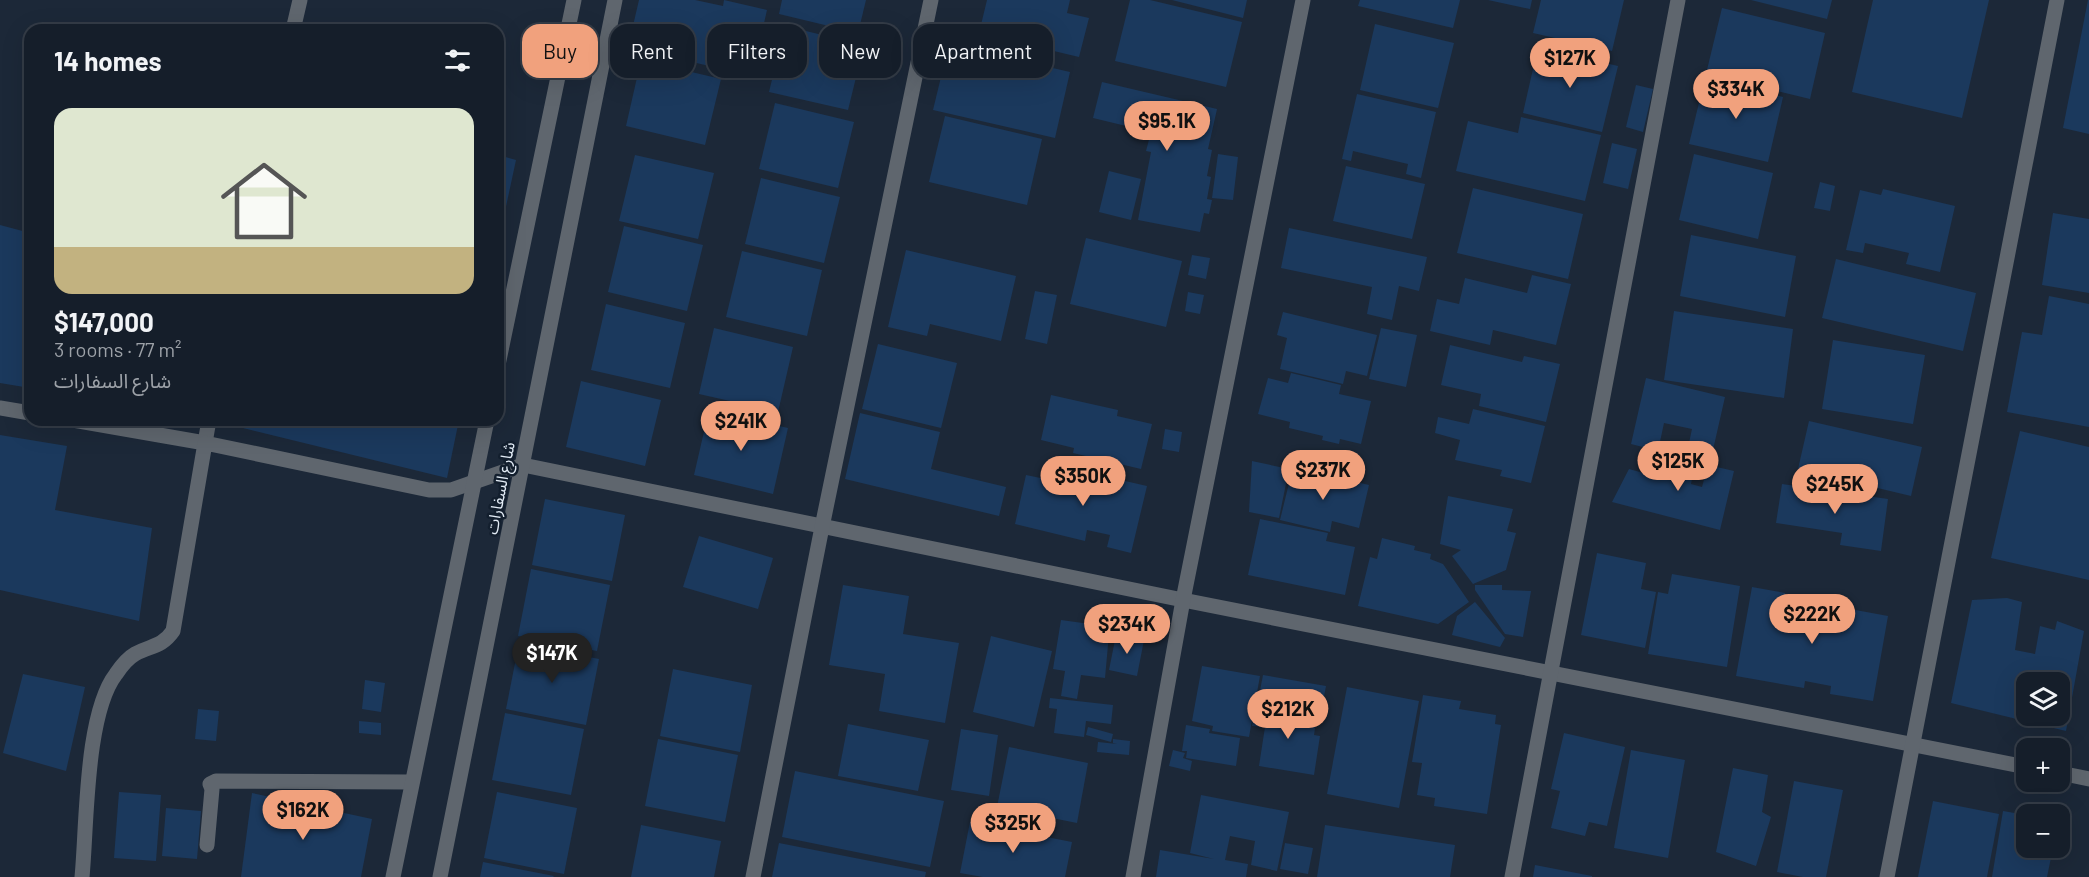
<!DOCTYPE html>
<meta charset="utf-8">
<style>
:root{--surface:#151e2a;--page:#222b36;--text:#f1f3f6;--muted:#9da2a8;--line:#343c47;--accent:#f1a17d}
body{margin:0;font-family:Barlow,"Noto Sans Arabic",sans-serif;background:var(--page);color:var(--text);height:100vh;display:flex;flex-direction:column;font-size:22px;white-space:nowrap}
*{box-sizing:border-box;margin:0}
p{font-size:20px;color:var(--muted)}
.icon{flex:none;width:33px;height:33px;fill:none;stroke:currentColor;stroke-width:2;stroke-linecap:round;stroke-linejoin:round}
.map{position:relative;flex:1;overflow:hidden}
.panel{position:absolute;left:24px;top:24px;width:480px;height:402px;display:flex;flex-direction:column;background:var(--surface);border-radius:18px;box-shadow:0 6px 24px #0002,0 0 0 2px var(--line)}
.panel>*{flex:none}
.top-card{position:absolute;left:522px;top:24px;width:570px;height:54px;display:flex;gap:12px}
.tools{position:absolute;left:2016px;top:672px;display:grid;gap:12px}
.tools a{display:grid;place-items:center;width:54px;height:54px;border-radius:12px;background:var(--surface);box-shadow:0 6px 24px #0002,0 0 0 2px var(--line);font-size:30px}
.price{position:absolute;translate:-50% -51px;padding:0 14px;border-radius:21px;background:var(--accent);color:#111;font-size:20px;line-height:39px;filter:drop-shadow(0 2px 3px #0008)}
.price::after{content:'';position:absolute;left:50%;top:36px;width:18px;height:14px;margin-left:-9px;background:inherit;clip-path:polygon(0 0,100% 0,50% 100%)}
.price.current{background:#222;color:#fff}
ul{padding:0;list-style:none}
li{display:grid;align-content:center;gap:12px;height:318px;padding:0 30px}
li span{display:grid;place-items:center;height:186px;border-radius:18px;color:#555}
li>.icon{margin-inline-start:auto}
span .icon{width:108px;height:108px;fill:#fffc;stroke-width:1}
li b{font-size:26px}
h2{display:flex;justify-content:space-between;align-items:center;height:72px;padding:0 30px;font-size:26px}
.tag{padding:0 21px;border-radius:18px;background:var(--surface);box-shadow:0 6px 24px #0002,0 0 0 2px var(--line);font-size:21px;line-height:54px}
.tag.current{background:var(--accent);color:#111}
.map>svg:first-child{display:block}
.building{fill:#1b395d;fill-rule:evenodd}
.lines{fill:none;stroke-linecap:round;stroke-linejoin:round}
.service{stroke:#5f666e;stroke-width:15}
.minor{stroke:#5f666e;stroke-width:15}
.tertiary{stroke:#5f666e;stroke-width:15}
.labels{text-anchor:middle;stroke-width:5;stroke-linejoin:round;paint-order:stroke}
.street-label{font-size:16px;fill:#e2ebf5;stroke:#131f2e}
</style>
<div class="map">
<svg width="2089" height="877" viewBox="0 0 2089 877">
<rect width="100%" height="100%" fill="#1c2838"/>
<!-- building -->
<g class="building">
<path d="M639,0H695L723,6L724,0L767,10L752,76L628,47Z"/>
<path d="M782,0H866L858,33L779,14Z"/>
<path d="M987,0H1070L1067,13L1089,18L1079,57L979,33Z"/>
<path d="M1130,0H1150L1242,22L1226,87L1115,61Z"/>
<path d="M1172,0H1247L1243,18Z"/>
<path d="M1360,0H1460L1453,28L1358,6Z"/>
<path d="M1488,0H1532L1530,9Z"/>
<path d="M1541,0H1624L1612,51L1533,33Z"/>
<path d="M1751,0H1832L1827,19Z"/>
<path d="M1873,0H1989L1962,118L1852,92Z"/>
<path d="M2088,0H2089V134L2063,128Z"/>
<path d="M1722,8L1825,33L1810,99L1706,74Z"/>
<path d="M1375,24L1454,43L1438,108L1360,90Z"/>
<path d="M785,26L864,45L848,110L769,92Z"/>
<path d="M949,44L1070,72L1055,138L933,110Z"/>
<path d="M1538,47L1618,66L1602,132L1523,113Z"/>
<path d="M641,60L721,79L705,145L626,126Z"/>
<path d="M1705,78L1783,97L1768,162L1689,144Z"/>
<path d="M1102,82L1217,109L1208,149L1212,150L1207,176L1211,177L1207,199L1212,200L1209,214L1204,213L1200,232L1138,220L1151,152L1146,151L1151,132L1093,118Z"/>
<path d="M1636,85L1653,89L1643,132L1626,127Z"/>
<path d="M1357,94L1436,112L1421,178L1406,174L1408,164L1353,151L1351,161L1342,159Z"/>
<path d="M775,103L854,122L838,188L759,169Z"/>
<path d="M945,116L1042,139L1027,205L929,182Z"/>
<path d="M1521,117L1601,135L1585,201L1456,171L1468,121L1518,133Z"/>
<path d="M1612,143L1637,149L1628,189L1603,183Z"/>
<path d="M1218,154L1238,157L1233,200L1212,198Z"/>
<path d="M1694,154L1773,173L1758,239L1679,220Z"/>
<path d="M498,155L516,160L499,239H498Z"/>
<path d="M635,155L714,173L698,239L619,221Z"/>
<path d="M1346,166L1425,184L1412,239L1333,221Z"/>
<path d="M1109,171L1141,179L1131,220L1099,212Z"/>
<path d="M761,178L840,197L824,263L745,244Z"/>
<path d="M1820,182L1835,186L1830,211L1814,208Z"/>
<path d="M1473,188L1583,214L1568,279L1457,253Z"/>
<path d="M1883,189L1955,206L1940,272L1906,264L1909,253L1865,243L1863,253L1846,250L1860,190L1881,195Z"/>
<path d="M2053,213L2089,219V293L2042,285Z"/>
<path d="M0,225L30,233V388L0,383Z"/>
<path d="M624,226L703,245L687,311L608,292Z"/>
<path d="M1289,228L1427,257L1419,291L1399,286L1392,320L1367,314L1372,287L1281,268Z"/>
<path d="M1691,235L1796,256L1785,317L1680,296Z"/>
<path d="M1086,238L1182,261L1166,327L1070,304Z"/>
<path d="M906,250L1016,276L1001,341L930,324L927,336L888,327Z"/>
<path d="M742,251L822,270L807,336L726,317Z"/>
<path d="M1192,255L1210,258L1206,279L1188,275Z"/>
<path d="M1836,259L1976,293L1963,351L1822,318Z"/>
<path d="M1532,275L1571,284L1556,345L1493,330L1490,345L1430,331L1437,299L1459,304L1465,278L1527,293Z"/>
<path d="M1035,291L1057,295L1047,344L1025,339Z"/>
<path d="M1188,292L1204,295L1200,314L1185,311Z"/>
<path d="M2049,296L2089,304V427L2007,412L2022,332L2042,335Z"/>
<path d="M606,304L685,323L670,388L591,370Z"/>
<path d="M1674,311L1793,329L1784,398L1664,380Z"/>
<path d="M1283,312L1377,335L1367,376L1346,371L1343,384L1280,369L1287,338L1277,335Z"/>
<path d="M714,328L793,347L778,412L699,394Z"/>
<path d="M1381,328L1417,335L1406,387L1369,379Z"/>
<path d="M1833,340L1925,355L1913,424L1822,409Z"/>
<path d="M878,344L957,363L941,428L862,409Z"/>
<path d="M1450,345L1522,362L1524,356L1560,364L1546,422L1479,406L1481,394L1441,385Z"/>
<path d="M1291,373L1341,385L1339,394L1371,401L1361,444L1340,439L1339,444L1322,440L1323,436L1289,428L1290,422L1258,414L1268,378L1288,383Z"/>
<path d="M1646,378L1725,397L1710,463L1686,457L1692,429L1664,423L1658,451L1631,444Z"/>
<path d="M581,381L661,400L645,466L566,447Z"/>
<path d="M1051,395L1118,410L1117,416L1152,424L1141,469L1073,453L1074,448L1041,440Z"/>
<path d="M1473,409L1545,426L1531,483L1500,476L1502,470L1455,460L1460,440L1435,433L1438,417L1469,424Z"/>
<path d="M709,410L788,428L773,494L694,475Z"/>
<path d="M860,413L940,432L931,469L1006,487L999,516L845,479Z"/>
<path d="M244,420H459L447,478L243,428Z"/>
<path d="M1809,421L1922,447L1911,496L1798,469Z"/>
<path d="M1165,429L1182,432L1179,452L1162,449Z"/>
<path d="M2020,431L2089,447V580L1991,558Z"/>
<path d="M0,435L67,446L55,510L152,528L139,621L0,590Z"/>
<path d="M1651,453L1695,464L1691,484L1702,487L1708,465L1734,471L1720,530L1612,502L1629,469L1647,474Z"/>
<path d="M1252,461L1289,469L1279,518L1249,512Z"/>
<path d="M1064,467L1147,486L1131,553L1107,547L1110,535L1087,530L1085,541L1015,524L1026,475L1060,482Z"/>
<path d="M1293,467L1369,485L1359,528L1332,521L1330,532L1280,520Z"/>
<path d="M1782,484L1888,499L1881,551L1840,545L1842,533L1776,523Z"/>
<path d="M1448,496L1513,509L1507,531L1516,533L1506,570L1473,584L1452,556L1461,550L1440,544Z"/>
<path d="M545,499L625,515L612,581L532,565Z"/>
<path d="M1260,519L1328,533L1326,541L1355,547L1345,595L1248,575Z"/>
<path d="M699,536L773,558L758,609L683,587Z"/>
<path d="M1382,538L1415,546L1414,550L1431,554L1430,559L1443,564L1469,602L1438,624L1358,606L1370,557L1377,559Z"/>
<path d="M1597,553L1646,563L1641,589L1656,592L1645,648L1581,635Z"/>
<path d="M531,569L610,585L597,651L518,636Z"/>
<path d="M1672,574L1740,586L1727,667L1648,654L1658,592L1668,594Z"/>
<path d="M843,585L909,596L903,634L959,643L945,723L879,711L885,674L829,665Z"/>
<path d="M1475,585H1502V590L1531,591L1523,637L1505,634L1475,590Z"/>
<path d="M1752,587L1785,593V597L1888,616L1873,701L1830,694L1831,686L1805,681L1804,688L1736,676Z"/>
<path d="M2007,598L2022,602L2015,650L2035,654L2040,626L2055,630L2057,621L2084,631L2066,731L1951,703L1972,600ZM2026,682H2060V716H2026Z"/>
<path d="M1475,602L1505,638L1500,647L1452,635L1457,616Z"/>
<path d="M1115,607L1149,613L1145,637L1110,631Z"/>
<path d="M1061,620L1090,624L1089,631L1109,634L1105,678L1081,675L1077,699L1061,696L1065,671L1053,669Z"/>
<path d="M1116,635L1144,640L1137,676L1109,670Z"/>
<path d="M991,636L1052,651L1034,727L973,712Z"/>
<path d="M519,643L599,659L586,725L506,709Z"/>
<path d="M1202,666L1260,676L1249,737L1212,731L1213,726L1192,721Z"/>
<path d="M673,669L752,685L740,752L660,736Z"/>
<path d="M23,674L85,687L66,771L3,753Z"/>
<path d="M1263,675L1326,686L1321,712L1258,701Z"/>
<path d="M365,680L385,683L381,712L362,709Z"/>
<path d="M1347,687L1419,701L1399,808L1327,794Z"/>
<path d="M1423,695L1461,701L1459,709L1496,715L1495,724L1501,725L1487,814L1434,806L1435,798L1417,795L1422,763L1412,762Z"/>
<path d="M1050,698L1113,705L1111,724L1086,721L1084,737L1054,733L1057,709L1049,708Z"/>
<path d="M1255,706L1317,715L1314,735L1320,736L1314,775L1259,766L1265,727L1252,726Z"/>
<path d="M198,709L219,711L216,741L195,739Z"/>
<path d="M505,713L584,729L571,795L492,780Z"/>
<path d="M359,721L381,723V735L359,733Z"/>
<path d="M848,724L929,740L918,791L838,776Z"/>
<path d="M1186,725L1210,729L1209,733L1240,738L1236,766L1186,758L1187,751H1182Z"/>
<path d="M1088,727L1113,734L1111,742L1086,735Z"/>
<path d="M961,729L998,735L989,796L951,790Z"/>
<path d="M1564,733L1625,747L1607,826L1589,822L1585,836L1551,828L1560,791L1551,789Z"/>
<path d="M658,739L738,755L725,822L645,806Z"/>
<path d="M1113,739L1130,741L1129,755L1097,752L1098,742L1117,744L1113,743Z"/>
<path d="M1009,747L1088,763L1077,823L997,807Z"/>
<path d="M1173,750L1185,753L1183,758L1192,761L1190,771L1169,766Z"/>
<path d="M1631,750L1685,760L1668,858L1614,848Z"/>
<path d="M1733,768L1768,775L1762,812L1771,817L1756,866L1716,852Z"/>
<path d="M795,771L944,801L930,867L782,837Z"/>
<path d="M1794,781L1843,790L1826,877H1803L1777,872Z"/>
<path d="M119,792L161,795L156,861L114,858Z"/>
<path d="M497,792L577,808L564,874L484,858Z"/>
<path d="M252,793L372,819L361,877H241Z"/>
<path d="M1201,795L1289,812L1277,871L1251,865L1255,841L1230,836L1225,860L1248,864L1246,877H1156L1160,850L1214,859L1190,853Z"/>
<path d="M1933,801L1999,814L1987,877H1918Z"/>
<path d="M166,808L201,811L197,859L162,856Z"/>
<path d="M2003,811L2026,815V848H2053L2047,877H1992Z"/>
<path d="M970,822L1072,842L1065,877H983L960,873Z"/>
<path d="M641,825L721,841L714,877H631Z"/>
<path d="M1325,825L1455,845L1450,877H1317Z"/>
<path d="M779,843L926,872L925,877H772Z"/>
<path d="M1285,843L1313,848L1308,874L1280,869Z"/>
<path d="M483,862L554,876L553,877H480Z"/>
<path d="M1535,865L1592,876V877H1533Z"/>
</g>
<g class="lines">
<!-- service -->
<path class="service" d="M207,845L212,789L210,784L216,781L411,782"/>
<!-- minor -->
<g class="minor">
<path d="M293,30L300,0"/>
<path d="M0,408L30,413"/>
<path d="M73,420L205,443L209,420"/>
<path d="M2060,773L2089,779"/>
<path d="M82,877C87,826 85,714 116,674C120,668 128,658 135,654C151,645 161,648 173,631L205,443L429,490H451L523,465L1183,600L2026,767"/>
<path d="M1133,877L1183,600L1303,0"/>
<path d="M1512,877L1678,0"/>
<path d="M1887,877L2057,0"/>
</g>
<!-- tertiary -->
<g class="tertiary">
<path d="M498,365L574,0"/>
<path d="M393,877L487,420"/>
<path d="M440,877L615,0"/>
<path d="M753,877L822,527L931,0"/>
</g>
</g>
<g class="labels">
<!-- street labels -->
<g class="street-label">
<text transform="translate(500 488) rotate(-79)" y="6">شارع السفارات</text>
</g>
</g>
</svg>
<div class="tools">
<a><svg class="icon" aria-label="layers" viewBox="0 0 24 24"><path d="M12 4l9 5-9 5-9-5zM3 14l9 5 9-5"/></svg></a>
<a>+</a>
<a>−</a>
</div>
<b class="price" style="left:1570px;top:89px">$127K</b>
<b class="price" style="left:1736px;top:120px">$334K</b>
<b class="price" style="left:1167px;top:152px">$95.1K</b>
<b class="price" style="left:741px;top:452px">$241K</b>
<b class="price" style="left:1678px;top:492px">$125K</b>
<b class="price" style="left:1323px;top:501px">$237K</b>
<b class="price" style="left:1083px;top:507px">$350K</b>
<b class="price" style="left:1835px;top:515px">$245K</b>
<b class="price" style="left:1812px;top:645px">$222K</b>
<b class="price" style="left:1127px;top:655px">$234K</b>
<b class="price current" style="left:552px;top:684px">$147K</b>
<b class="price" style="left:1288px;top:740px">$212K</b>
<b class="price" style="left:303px;top:841px">$162K</b>
<b class="price" style="left:1013px;top:854px">$325K</b>
<div class="top-card">
<a class="tag current">Buy</a>
<a class="tag">Rent</a>
<a class="tag">Filters</a>
<a class="tag">New</a>
<a class="tag">Apartment</a>
</div>
<section class="panel">
<h2>14 homes<svg class="icon" aria-label="filters" viewBox="0 0 24 24"><path d="M4 7h16M4 17h16"/><circle cx="9" cy="7" r="2"/><circle cx="15" cy="17" r="2"/></svg></h2>
<ul>
<li><span style="background:linear-gradient(#dfe7d0 75%,#c2b280 0)"><svg class="icon" aria-label="home" viewBox="0 0 24 24"><path d="M3 11l9-7 9 7M6 9v11h12V9"/></svg></span><div><b>$147,000</b><p>3 rooms · 77 m²</p><p>شارع السفارات</p></div></li>
</ul>
</section>
</div>
